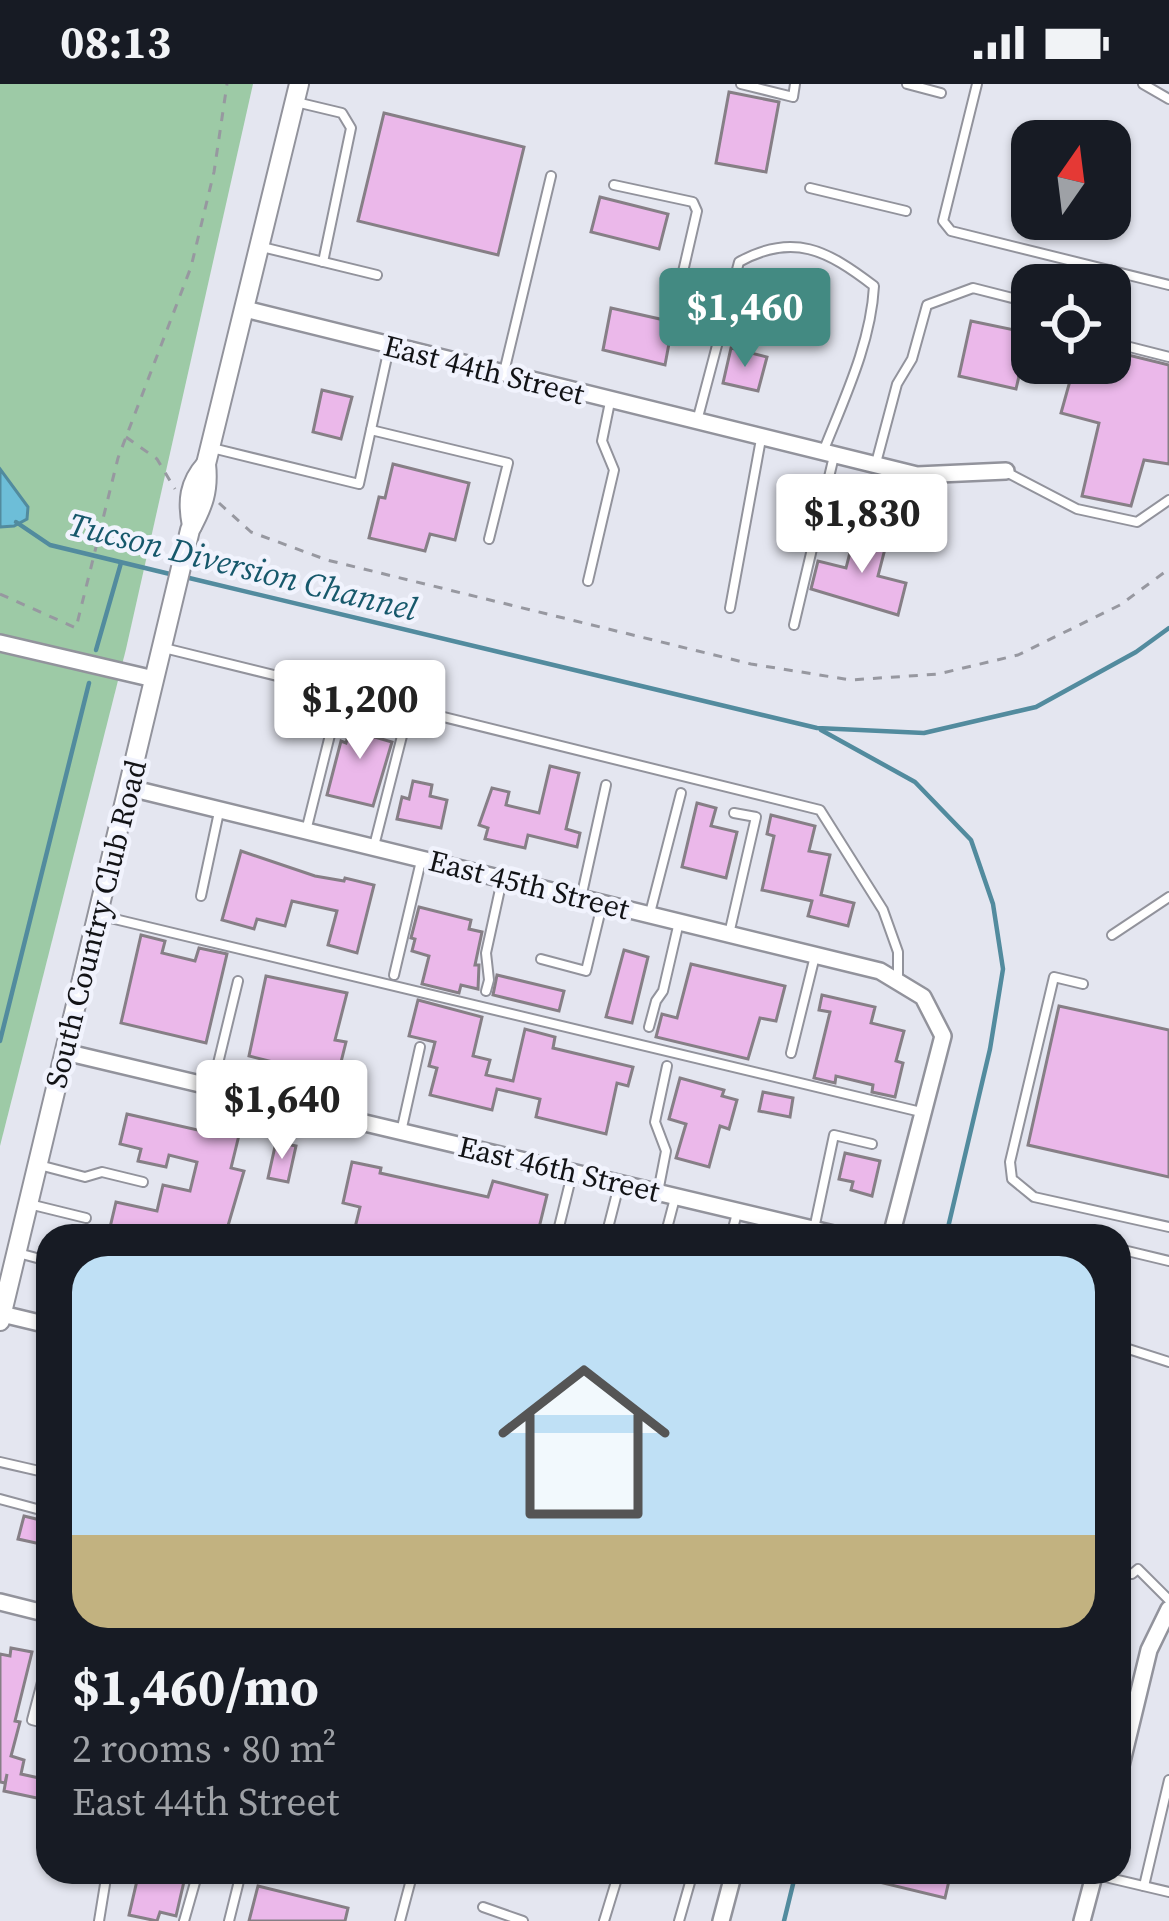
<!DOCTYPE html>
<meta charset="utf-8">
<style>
:root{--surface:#171b24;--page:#20242c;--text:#f1f3f6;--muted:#9ea1a6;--line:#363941;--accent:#438a82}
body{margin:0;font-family:"Source Serif 4",serif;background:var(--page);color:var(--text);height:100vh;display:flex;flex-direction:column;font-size:45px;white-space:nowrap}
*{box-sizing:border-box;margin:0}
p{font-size:39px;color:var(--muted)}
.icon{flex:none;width:66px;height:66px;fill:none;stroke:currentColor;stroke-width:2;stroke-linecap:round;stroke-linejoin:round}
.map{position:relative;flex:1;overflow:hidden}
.details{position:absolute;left:36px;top:1140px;width:1095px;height:660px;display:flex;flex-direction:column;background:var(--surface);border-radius:36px;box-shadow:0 3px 9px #0004}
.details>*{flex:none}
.needle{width:78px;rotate:14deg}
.tools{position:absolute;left:1011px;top:36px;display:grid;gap:24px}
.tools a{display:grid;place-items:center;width:120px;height:120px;border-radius:24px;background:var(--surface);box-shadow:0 3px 9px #0004;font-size:60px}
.price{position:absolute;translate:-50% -102px;padding:0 27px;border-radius:12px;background:#fff;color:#222;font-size:39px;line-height:78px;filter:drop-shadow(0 3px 6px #0008)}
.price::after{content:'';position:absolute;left:50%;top:72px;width:36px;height:27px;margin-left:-18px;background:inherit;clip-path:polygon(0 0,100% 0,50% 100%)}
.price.on{background:var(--accent);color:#fff}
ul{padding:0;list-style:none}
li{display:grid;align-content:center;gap:24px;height:636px;padding:0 36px}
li+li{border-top:3px solid var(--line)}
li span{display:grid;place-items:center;height:372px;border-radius:36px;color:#555}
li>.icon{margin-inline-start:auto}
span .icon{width:216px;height:216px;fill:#fffc;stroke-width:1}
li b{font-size:51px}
.status{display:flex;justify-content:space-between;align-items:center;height:84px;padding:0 60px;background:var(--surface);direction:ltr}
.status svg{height:33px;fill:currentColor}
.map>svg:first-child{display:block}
.green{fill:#9dcaa6}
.water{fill:#6dbed8;stroke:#528b9e;stroke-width:3}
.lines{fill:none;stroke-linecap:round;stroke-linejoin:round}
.stream{stroke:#528b9e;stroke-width:4.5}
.building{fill:#ebb8ea;stroke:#867f86;stroke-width:3}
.service-casing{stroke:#92939c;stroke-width:12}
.minor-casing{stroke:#92939c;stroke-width:20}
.tertiary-casing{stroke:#92939c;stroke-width:22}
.path{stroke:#9798a0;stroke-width:3;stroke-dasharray:9 9;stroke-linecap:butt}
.service{stroke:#fff;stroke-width:8}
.minor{stroke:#fff;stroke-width:15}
.tertiary{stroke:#fff;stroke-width:18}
.labels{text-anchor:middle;stroke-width:9;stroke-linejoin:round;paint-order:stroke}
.street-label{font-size:30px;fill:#121316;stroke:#f1f3fd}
.water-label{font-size:33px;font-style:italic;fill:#16586b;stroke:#f1f3fd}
</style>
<div class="status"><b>08:13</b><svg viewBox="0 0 49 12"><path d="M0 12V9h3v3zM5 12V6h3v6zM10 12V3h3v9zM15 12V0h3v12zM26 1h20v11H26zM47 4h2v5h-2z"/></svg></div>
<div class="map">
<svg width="1169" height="1837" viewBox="0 0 1169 1837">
<rect width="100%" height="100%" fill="#e4e6f0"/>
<!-- green -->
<path class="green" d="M0,0H253L126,565L0,1062Z"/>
<!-- water -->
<path class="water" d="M0,385L28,423L27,435L14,442L0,443Z"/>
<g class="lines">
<!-- stream -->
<g class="stream">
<path d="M16,438L50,461L174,491"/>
<path d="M185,493L817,644L924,649L1036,623L1136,568L1169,544"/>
<path d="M96,566L121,479"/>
<path d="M821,646L915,698L971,756L993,820L1003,885L990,965L946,1152"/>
<path d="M0,957L89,599"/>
<path d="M784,1837L796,1788"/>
</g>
</g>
<!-- building -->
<g class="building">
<path d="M729,8L779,18L766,88L716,79Z"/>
<path d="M384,29L524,63L498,171L358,137Z"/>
<path d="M600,113L668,130L659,165L591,148Z"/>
<path d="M744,192L773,199L760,246L732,238Z"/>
<path d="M611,224L673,238L665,281L603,266Z"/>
<path d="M971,237L1029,249L1016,305L959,292Z"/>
<path d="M731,264L767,273L758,307L723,299Z"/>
<path d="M1116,268L1169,281V380L1144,376L1131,422L1082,412L1099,339L1061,329L1075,279L1112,281Z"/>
<path d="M322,306L352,313L341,355L313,348Z"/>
<path d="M393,380L469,399L455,456L430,450L425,467L369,454L379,413L385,414Z"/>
<path d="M791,401L810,405L802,438L784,433Z"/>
<path d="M856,445L888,453L878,492L906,499L898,531L811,505L818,477L846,484Z"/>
<path d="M357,622L376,628L371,652L392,658L373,722L327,711L341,657L346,659Z"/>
<path d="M550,682L579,689L566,745L580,749L577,763L528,751L525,764L485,755L488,744L479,741L492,704L509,708L506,721L539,729Z"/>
<path d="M413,697L432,701L430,712L447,716L441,744L397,735L402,713L409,715Z"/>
<path d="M697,719L716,724L711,742L737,748L726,794L682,783Z"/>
<path d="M771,731L815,742L809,767L830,771L821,811L854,819L848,842L808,832L812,817L762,806L774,752L767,750Z"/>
<path d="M241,767L315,792L344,797L345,794L374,801L357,869L328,861L337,827L292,817L285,842L257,835L254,845L222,836Z"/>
<path d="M419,823L471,836L469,845L482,848L475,881H479L478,905L461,901L459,909L422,900L429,872L412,867L415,855L411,854Z"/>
<path d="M141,851L165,857L162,869L195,877L199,864L227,870L206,959L121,939Z"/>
<path d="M624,866L648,873L632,939L606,933Z"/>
<path d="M691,880L785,902L776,937L760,934L748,975L656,953L662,930L677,934Z"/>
<path d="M497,891L564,907L559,927L493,911Z"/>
<path d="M266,892L347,909L335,956L346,958L337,994L249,972Z"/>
<path d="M822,911L875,923L871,939L904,947L896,977L903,979L895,1013L872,1008L873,1001L836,992L835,999L814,994L830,928L819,926Z"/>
<path d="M418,916L482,933L473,972L490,976L486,991L513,997L525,945L555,953L553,964L633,983L628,1002L617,999L606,1050L536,1033L540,1015L497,1005L492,1026L430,1011L437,984L429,982L435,958L409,952Z"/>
<path d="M1059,922L1169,946V1093L1028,1061Z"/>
<path d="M680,994L724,1006L722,1012L737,1016L729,1045L720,1042L709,1083L676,1074L686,1040L669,1035Z"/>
<path d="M763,1008L793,1014L790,1033L759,1027Z"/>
<path d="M127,1030L202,1047L204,1039L240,1047L231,1084L244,1087L225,1152H108L116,1118L157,1127L163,1101L190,1107L197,1078L169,1071L166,1083L138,1077L141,1065L120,1060Z"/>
<path d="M276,1058L296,1062L288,1098L268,1094Z"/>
<path d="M845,1069L880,1077L872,1112L851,1106L853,1098L839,1095Z"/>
<path d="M352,1078L381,1084L380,1089L488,1113L493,1097L547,1111L537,1152H487L467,1146L466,1152H353L360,1123L343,1119Z"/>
<path d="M24,1432L48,1438L45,1461L18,1455Z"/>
<path d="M11,1564L32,1568L15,1637L20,1638L11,1672L24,1676L21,1690L48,1696L46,1716L4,1707L7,1690L5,1699L0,1698V1570L10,1572Z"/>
<path d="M139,1788H183L185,1793L176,1832L160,1828L157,1837L129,1831Z"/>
<path d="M859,1788H951L945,1814L858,1793Z"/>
<path d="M258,1802L348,1824L345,1837H249Z"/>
</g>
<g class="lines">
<defs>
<g id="service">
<path d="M741,0L793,13L795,0"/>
<path d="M907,0L941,9"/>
<path d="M977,0L943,137L951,147L1169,201"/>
<path d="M1143,0L1169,15"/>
<path d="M296,18L342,29L351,44L323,178"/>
<path d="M614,101L693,118L697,127L679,205"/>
<path d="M810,104L906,127"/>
<path d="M262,163L377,191"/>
<path d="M1110,258L1169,273"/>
<path d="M504,288L551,92"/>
<path d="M697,337L739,178C793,148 827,166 874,202C871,259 844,315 823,368"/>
<path d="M371,346L508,379L489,455"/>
<path d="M212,364L359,400L389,264"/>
<path d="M876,379L897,300L912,275L927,221L973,204L1032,219"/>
<path d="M1008,389L1077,425L1137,438L1169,416"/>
<path d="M588,497L614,386L602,357L610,318"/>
<path d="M730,524L761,355"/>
<path d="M794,541L834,372"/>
<path d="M164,564L820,726L883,826L898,868V896"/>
<path d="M306,747L337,623"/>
<path d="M374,762L403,648"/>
<path d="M201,812L219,728"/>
<path d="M581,814L606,701"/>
<path d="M650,829L681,709"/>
<path d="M102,832L921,1028"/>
<path d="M729,850L756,733L734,729"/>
<path d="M1112,851L1169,813"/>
<path d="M541,875L586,887L602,821"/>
<path d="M394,891L421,777"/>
<path d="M1083,900L1054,893L1010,1078L1012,1095L1034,1113L1169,1143"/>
<path d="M486,907L489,896L486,869L502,796"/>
<path d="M649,943L656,917L663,907L679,838"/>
<path d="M791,969L815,872"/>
<path d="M213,1000L238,897"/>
<path d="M401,1048L420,963"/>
<path d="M39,1081L85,1093L102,1088L143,1098"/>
<path d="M572,1090L558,1147L580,1152"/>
<path d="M658,1108L666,1067L655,1038L667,982"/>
<path d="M29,1120L86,1134"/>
<path d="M814,1145L834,1051L872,1060"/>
<path d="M606,1152L619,1101"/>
<path d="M665,1152L675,1114"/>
<path d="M731,1152L737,1129"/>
<path d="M1119,1165L1169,1177"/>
<path d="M18,1169L48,1177"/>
<path d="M1119,1262L1169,1278"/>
<path d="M0,1378L48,1389"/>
<path d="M0,1415L48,1428"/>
<path d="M1119,1489L1132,1490L1138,1485L1169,1516"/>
<path d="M48,1575L32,1636L48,1640"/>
<path d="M1084,1788L1169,1808"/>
<path d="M1144,1802L1169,1696"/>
<path d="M483,1823L523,1837"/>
<path d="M99,1837L107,1788"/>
<path d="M184,1837L198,1788"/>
<path d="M229,1837L240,1793L235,1788"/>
<path d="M400,1837L413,1788"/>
<path d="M604,1837L619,1788"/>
<path d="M679,1837L691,1795L680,1788"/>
</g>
<g id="minor">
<path d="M245,225L917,391L1006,387"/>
<path d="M0,559L154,595"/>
<path d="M130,704L880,887L923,913L943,952L891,1152"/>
<path d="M65,968L842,1152"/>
<path d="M2,1230L48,1241"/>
<path d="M0,1518L48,1530"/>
<path d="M1119,1690L1149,1566L1169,1525"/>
<path d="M721,1837L734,1788"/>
<path d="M1082,1837L1095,1788"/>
</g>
<g id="tertiary">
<path d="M192,442C187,417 189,399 206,380"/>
<path d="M0,1237L190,446C203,422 209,407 206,380L299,0"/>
</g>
</defs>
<!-- service casing -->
<use href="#service" class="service-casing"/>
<!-- minor casing -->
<use href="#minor" class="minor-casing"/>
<!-- tertiary casing -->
<use href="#tertiary" class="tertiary-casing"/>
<!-- path -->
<g class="path">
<path d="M126,353L157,375L175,405"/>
<path d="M219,419L251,448L327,476L751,580L851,596L938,590L1018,571L1120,521L1169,485"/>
<path d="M0,510L76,544L118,374L191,183L214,88L227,0"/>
</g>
<!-- service -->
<use href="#service" class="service"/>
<!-- minor -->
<use href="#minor" class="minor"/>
<!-- tertiary -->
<use href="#tertiary" class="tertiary"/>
</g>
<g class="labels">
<!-- street labels -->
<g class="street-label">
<text transform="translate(484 286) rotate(14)" y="10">East 44th Street</text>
<text transform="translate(529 801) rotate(14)" y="10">East 45th Street</text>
<text transform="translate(96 840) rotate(-76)" y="10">South Country Club Road</text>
<text transform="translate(559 1085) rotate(13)" y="10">East 46th Street</text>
</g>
<!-- water labels -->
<g class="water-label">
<text transform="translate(243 482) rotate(14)" y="12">Tucson Diversion Channel</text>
</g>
</g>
</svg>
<div class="tools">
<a><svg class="needle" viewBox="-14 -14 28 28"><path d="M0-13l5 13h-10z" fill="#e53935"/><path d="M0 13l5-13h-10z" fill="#9ea1a6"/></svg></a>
<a><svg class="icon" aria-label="locate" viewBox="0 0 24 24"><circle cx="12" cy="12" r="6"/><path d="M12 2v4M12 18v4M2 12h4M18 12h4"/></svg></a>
</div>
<b class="price on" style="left:745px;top:286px">$1,460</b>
<b class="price" style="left:862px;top:492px">$1,830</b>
<b class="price" style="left:360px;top:678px">$1,200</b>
<b class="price" style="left:282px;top:1078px">$1,640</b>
<section class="details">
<ul>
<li><span style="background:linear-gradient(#bfe0f5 75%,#c2b280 0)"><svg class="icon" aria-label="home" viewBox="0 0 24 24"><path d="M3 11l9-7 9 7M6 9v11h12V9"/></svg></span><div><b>$1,460/mo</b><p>2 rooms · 80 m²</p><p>East 44th Street</p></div></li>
</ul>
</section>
</div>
